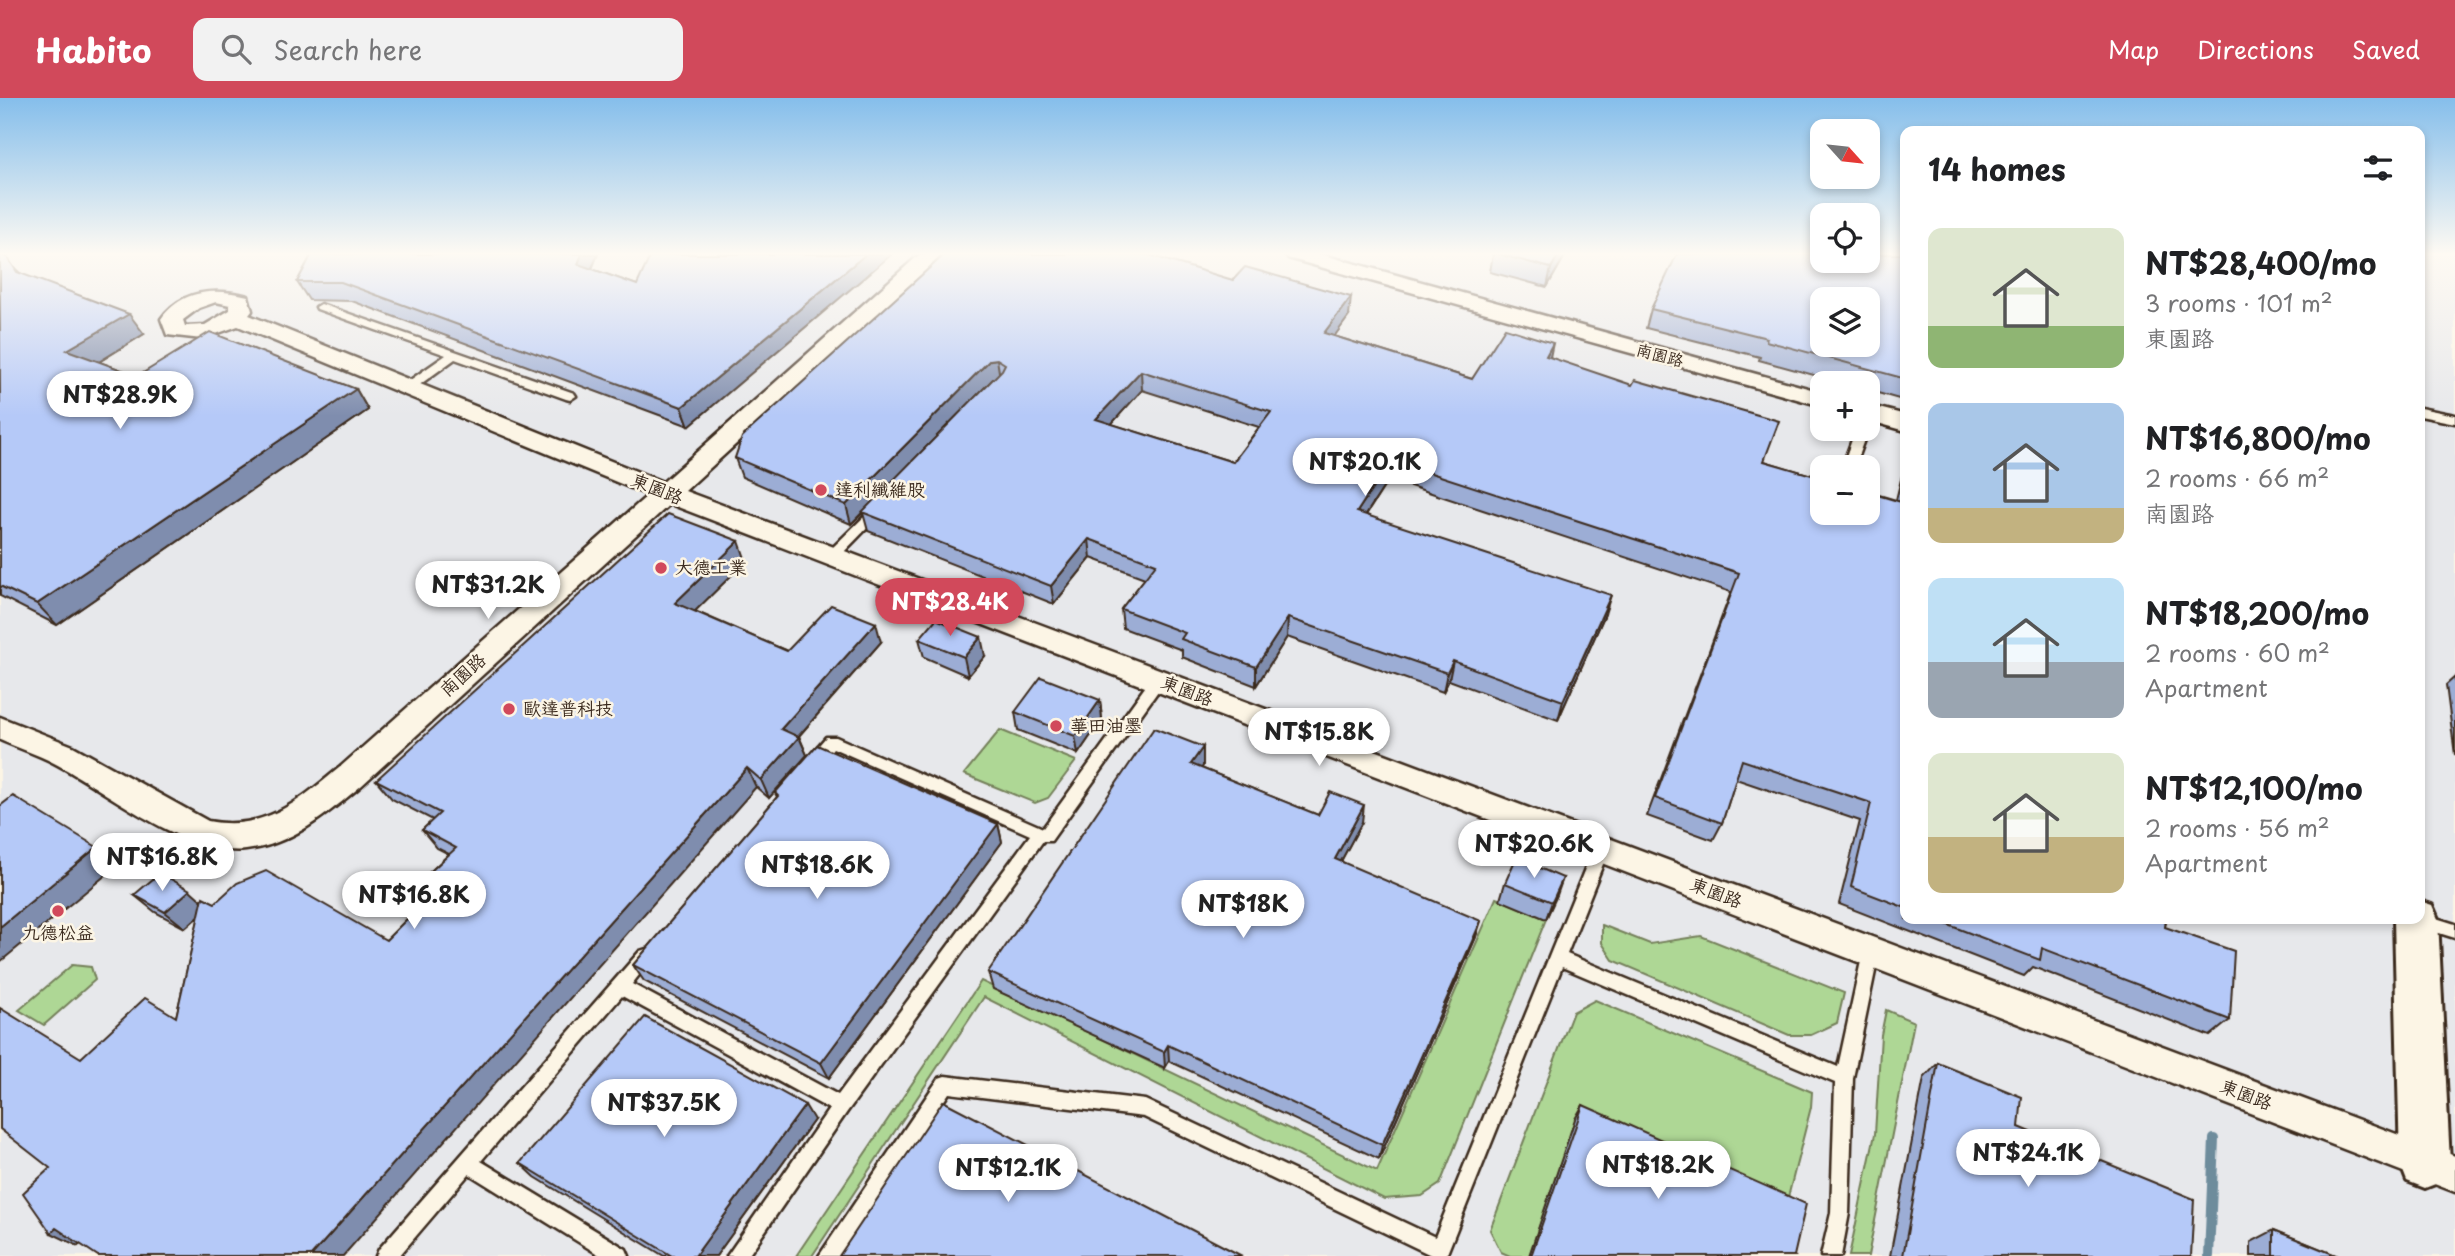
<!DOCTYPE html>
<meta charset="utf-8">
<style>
:root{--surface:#fff;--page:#f2f2f2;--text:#202124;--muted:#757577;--accent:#d1495b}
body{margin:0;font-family:"Playpen Sans","LXGW WenKai TC",sans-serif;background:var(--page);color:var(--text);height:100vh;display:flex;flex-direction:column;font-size:26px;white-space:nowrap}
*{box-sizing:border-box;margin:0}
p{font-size:23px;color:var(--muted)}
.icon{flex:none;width:38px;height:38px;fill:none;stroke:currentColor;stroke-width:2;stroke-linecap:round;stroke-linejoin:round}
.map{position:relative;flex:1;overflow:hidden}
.sheet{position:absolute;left:1900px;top:28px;width:525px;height:798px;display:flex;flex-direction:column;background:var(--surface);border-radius:14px;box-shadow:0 4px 10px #0003}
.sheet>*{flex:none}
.needle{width:46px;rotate:117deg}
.fabs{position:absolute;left:1810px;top:21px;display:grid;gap:14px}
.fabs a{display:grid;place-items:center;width:70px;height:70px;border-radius:14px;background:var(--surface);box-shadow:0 4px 10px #0003;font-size:35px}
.price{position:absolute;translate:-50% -60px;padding:0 16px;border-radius:24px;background:#fff;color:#222;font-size:23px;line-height:46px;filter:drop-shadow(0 2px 4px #0008)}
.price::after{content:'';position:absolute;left:50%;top:42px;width:21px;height:16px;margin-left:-10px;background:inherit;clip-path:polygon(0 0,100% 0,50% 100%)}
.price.current{background:var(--accent);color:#fff}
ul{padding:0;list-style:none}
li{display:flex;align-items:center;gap:21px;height:175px;padding:0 28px}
li span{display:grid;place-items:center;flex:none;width:196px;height:140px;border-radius:14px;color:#555}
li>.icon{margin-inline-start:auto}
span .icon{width:84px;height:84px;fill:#fffc;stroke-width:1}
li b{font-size:30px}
h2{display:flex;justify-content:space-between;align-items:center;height:84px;padding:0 28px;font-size:30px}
header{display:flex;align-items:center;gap:42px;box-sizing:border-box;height:98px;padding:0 35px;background:var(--accent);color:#fff}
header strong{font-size:33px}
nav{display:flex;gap:38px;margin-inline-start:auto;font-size:24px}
.search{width:490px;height:63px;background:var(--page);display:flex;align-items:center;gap:18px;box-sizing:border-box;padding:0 24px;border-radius:14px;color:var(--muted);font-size:26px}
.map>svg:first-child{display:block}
.built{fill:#e7e8eb;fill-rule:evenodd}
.green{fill:#aed795;stroke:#74805a;stroke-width:2}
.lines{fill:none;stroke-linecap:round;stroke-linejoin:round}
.stream{stroke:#6e8c9c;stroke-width:10}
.lane-casing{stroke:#3b2a1e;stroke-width:5}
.street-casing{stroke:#3b2a1e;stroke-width:5}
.secondary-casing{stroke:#3b2a1e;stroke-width:6}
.lane{fill:#fcf5e5;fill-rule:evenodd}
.street{fill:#fcf5e5;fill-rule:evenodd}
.secondary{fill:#fcf5e5;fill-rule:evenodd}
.wall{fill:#9cadd5;stroke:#3b2a1e;stroke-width:2;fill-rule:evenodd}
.shaded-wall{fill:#7f8dae;stroke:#3b2a1e;stroke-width:2}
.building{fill:#b5c9f8;stroke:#3b2a1e;stroke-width:2;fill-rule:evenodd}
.poi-dot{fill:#d1495b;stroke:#fcf5e5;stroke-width:2.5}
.labels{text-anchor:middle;stroke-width:5;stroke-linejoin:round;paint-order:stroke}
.far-street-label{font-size:16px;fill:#3b2a1e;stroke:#fcf5e5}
.street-label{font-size:18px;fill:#3b2a1e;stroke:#fcf5e5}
.poi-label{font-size:18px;fill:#3b2a1e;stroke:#fcf5e5;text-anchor:start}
</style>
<header>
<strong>Habito</strong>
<div class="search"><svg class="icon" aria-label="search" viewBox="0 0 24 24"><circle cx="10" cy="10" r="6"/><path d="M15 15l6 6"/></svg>Search here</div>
<nav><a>Map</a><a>Directions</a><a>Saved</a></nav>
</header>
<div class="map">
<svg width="2455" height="1158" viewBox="0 0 2455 1158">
<rect width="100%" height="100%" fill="#fcf5e5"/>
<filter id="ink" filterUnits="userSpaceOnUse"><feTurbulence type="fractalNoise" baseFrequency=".0143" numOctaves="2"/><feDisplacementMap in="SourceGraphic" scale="14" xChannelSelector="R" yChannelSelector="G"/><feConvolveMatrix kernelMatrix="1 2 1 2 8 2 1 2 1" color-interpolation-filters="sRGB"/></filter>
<g filter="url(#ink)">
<!-- built -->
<path class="built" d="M0,156H1822V163H1867L1906,156V821H2420V156H2455V1158H0ZM1822,201H1867V247H1822ZM1822,285H1867V331H1822ZM1822,369H1867V415H1822Z"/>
<!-- green -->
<g class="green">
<path d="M1000,632L1076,663L1048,700L1035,705L964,676Z"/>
<path d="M1496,800L1546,821L1440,1086L1422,1098L1384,1101L984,899L812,1158H796L981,883L1377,1073Z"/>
<path d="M1602,827L1650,846L1701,838L1844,895L1837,925L1811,937H1789L1613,862L1602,845Z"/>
<path d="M72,867L91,869L95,882L44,927L19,912Z"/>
<path d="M1595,902L1812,994L1811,1009L1784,1115L1576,1021L1529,1158H1510L1501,1154L1490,1132L1573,914Z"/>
<path d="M1886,912L1914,924L1868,1158H1849L1875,1036L1881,937Z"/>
</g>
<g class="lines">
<!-- stream -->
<path class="stream" d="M2209,1158L2214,1041"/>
<defs>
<g id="lane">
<path d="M321,206L574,295L576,298L570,302L566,301L455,261L411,293H403V287L446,257L317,211L316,209Z"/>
<path d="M2420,310L2455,317V325L2420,318Z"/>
<path d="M1867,330L1868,331L1854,369H1842L1856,331Z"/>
<path d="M877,409L881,410L883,413L881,416L837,461H827L826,458L827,455L873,410Z"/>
<path d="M1158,577L1163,578L1165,582L1163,586L1051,743H1043L847,1014L748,1158H727L829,1011L622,898L481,1063L626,1151L629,1158H601L469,1076L399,1158H376L379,1151L640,853L646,851L652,853L654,858L632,886L838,997L1030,737L833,650L817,669H807L805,665L807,661L826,639H836L1043,730L1153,578Z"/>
<path d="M1601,744L1606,746L1609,751L1567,856L1838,969L1863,854L1865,849L1871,847L1877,849L1879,854L1853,980L1849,1115L1841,1158H1821L1831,1115L1835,985L1562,869L1446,1158H1433L1144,1019L949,995L840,1158H819L939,980L945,978L1145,1002L1435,1139L1593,751L1596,746Z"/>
<path d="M2420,815L2455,826V840L2410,826L2408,821H2420Z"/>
</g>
<g id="street">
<path d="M920,156H943L685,393L2455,1058V1094L670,406L361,688C327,716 291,747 246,752C187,759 106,692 54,665C37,656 18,650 0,642V619L73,648L208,723C263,734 299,703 339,670L648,397L238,228L202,241L167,237L161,221C182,191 215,190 248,198L252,213L249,217L663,384ZM216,204L230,207V212L205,227L185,228L183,222L199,210Z"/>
<path d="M1285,156H1320L1822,294V308L1288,160Z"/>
<path d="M1867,307L1906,317V333L1867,322Z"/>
</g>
<path id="secondary" d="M2420,803L2432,807L2438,821L2450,1065L2443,1083L2425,1090L2407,1083L2400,1065L2394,821H2420Z"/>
</defs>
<!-- lane casing -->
<use href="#lane" class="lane-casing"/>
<!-- street casing -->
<use href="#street" class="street-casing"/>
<!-- secondary casing -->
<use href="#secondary" class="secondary-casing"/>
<!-- lane -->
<use href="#lane" class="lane"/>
<!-- street -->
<use href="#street" class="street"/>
<!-- secondary -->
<use href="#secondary" class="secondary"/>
</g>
<!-- wall -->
<g class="wall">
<path d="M0,156L20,175L144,236L99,264L138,278L356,291L368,312L57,527L0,498Z"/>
<path d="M312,156H598L592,171L637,187L689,328L352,203L309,202L297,184Z"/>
<path d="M945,156L1349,218L1334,238L1472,281L1550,259L1764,363L1896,402L1906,361V821H2166L2165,829L2230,922L2210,938L2033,869L2024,878L1839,806L1860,723L1736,681L1722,725L1713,742L1647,718L1731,494L1389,381L1366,417L1605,516L1558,622L1449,582L1443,594L1287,539L1256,588L1182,559V552L1123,530L1121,511L1145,480L1091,460L1054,506L868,433L863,415L851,426L742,379L735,360ZM1142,292L1259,329L1233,364L1111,326Z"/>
<path d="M1493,156H1566L1547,189L1490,174Z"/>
<path d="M1906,156V303L1867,292V285H1843L1759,262L1760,259L1646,230L1651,211Z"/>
<path d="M746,463L695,513L787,553L881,544L799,638L807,657L769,700L756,689L78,1148L50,1070L81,960L176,919L199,818L185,830L155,814L134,797L202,803L386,842L430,798L418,785L449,756L437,750L422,732L433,722L392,701L376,682Z"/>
<path d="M919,541L985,558L968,578L924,559Z"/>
<path d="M2455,579V657L2446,587Z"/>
<path d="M1100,602L1102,621L1078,656L1018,632L1015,614Z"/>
<path d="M1203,668L1201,670L1318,717L1362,724L1341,763L1476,839L1379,1061L1169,963L1165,970L993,891L988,874Z"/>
<path d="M775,695L998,726L1002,744L829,980L644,883L633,867L777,699Z"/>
<path d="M1563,780L1546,821L1500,802L1505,785Z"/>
<path d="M1938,965L2019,1029L2191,1158H1890L1924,980Z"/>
<path d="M1583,1007L1794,1158H1529L1575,1021Z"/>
<path d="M814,1022L716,1158H664L535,1079L520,1065Z"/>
<path d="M2274,1132L2338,1158H2251V1144Z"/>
</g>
<!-- shaded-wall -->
<g class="shaded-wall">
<path d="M582,156H598L586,184L578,166Z"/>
<path d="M866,156H892L689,328L682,309Z"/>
<path d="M1559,156H1566L1547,189L1551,170Z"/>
<path d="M1351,199L1349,218L1323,254L1324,235Z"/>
<path d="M129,216L144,236L84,273L67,252Z"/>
<path d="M1553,245L1549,264L1546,258Z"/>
<path d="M997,261L1000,280L993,281L851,426L846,407L990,262Z"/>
<path d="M1141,273L1142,292L1098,341L1096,321Z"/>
<path d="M356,291L368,312L57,527L37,506Z"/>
<path d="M1391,362L1389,381L1355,433L1357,414Z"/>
<path d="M1089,441L1091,460L1054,506L1051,488Z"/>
<path d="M739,443L746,463L684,524L675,505Z"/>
<path d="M1611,497L1605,516L1558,622L1563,603Z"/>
<path d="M1288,520L1287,539L1256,588V569Z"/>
<path d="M876,525L881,544L789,649L781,631Z"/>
<path d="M981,539L985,558L968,578L964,559Z"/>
<path d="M1453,563L1449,582L1443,594L1447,575Z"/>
<path d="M1100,602L1102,621L1078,656L1075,638Z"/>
<path d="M799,639L807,657L769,700L761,682Z"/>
<path d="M1203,649V668L1192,684L1191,666Z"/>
<path d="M747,670L756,689L343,1158H311Z"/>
<path d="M1364,707L1362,724L1333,778L1335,761Z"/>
<path d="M998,726L1002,744L829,980L821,965Z"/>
<path d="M97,749L118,767L0,864V829Z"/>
<path d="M1563,780L1557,797L1546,821L1552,804Z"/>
<path d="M190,792L209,809L185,830L165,814Z"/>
<path d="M1481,823L1476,839L1379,1061L1382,1047Z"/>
<path d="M1168,947L1169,963L1165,970L1164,954Z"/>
<path d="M805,1007L814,1022L716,1158H695Z"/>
<path d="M56,1130L82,1142L78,1148L51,1135Z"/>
</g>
<!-- building -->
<g class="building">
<path d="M0,156L8,160L17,174L129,216L67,252L138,278L210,234L356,291L37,506L0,488Z"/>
<path d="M312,156H582L578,166L637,187L651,156H866L682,309L341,184H297Z"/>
<path d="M945,156H1146L1233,182L1245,169L1351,199L1324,235L1472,281L1505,230L1553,245L1546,258L1632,287L1635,282L1779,323L1764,363L1822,380V415H1867V394L1901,404L1906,382V810L1851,789L1871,705L1742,662L1722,725L1655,700L1739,475L1391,362L1357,414L1611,497L1563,603L1453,563L1447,575L1288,520L1256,569L1181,541L1185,535L1121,511L1156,466L1089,441L1051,488L862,414L1002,272L1005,266L997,261L990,262L846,407L735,360L742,339ZM1141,273L1271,314L1233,364L1096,321Z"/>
<path d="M1498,156H1559L1551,170Z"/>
<path d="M1677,156H1822V163H1867V156H1906V281L1766,243L1767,240L1651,211ZM1822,201H1867V247H1822Z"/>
<path d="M668,416L739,443L675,505L787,553L831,507L876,525L781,631L799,639L761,682L747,670L311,1158H98L56,1130L51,1135L23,1095L50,1070L0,1031V910L81,960L145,900L176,919L203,799L215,805L237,785L266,773L386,842L435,793L418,785L456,750L422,732L440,715L376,682Z"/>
<path d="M936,521L981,539L964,559L919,541Z"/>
<path d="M1041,579L1100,602L1075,638L1015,614Z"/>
<path d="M1154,630L1203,649L1191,666L1318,717L1330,694L1364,707L1335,761L1481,823L1382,1047L1168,947L1164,954L988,874Z"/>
<path d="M817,647L998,726L821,965L633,867L778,698L775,695Z"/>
<path d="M13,698L97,749L0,829V708Z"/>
<path d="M1516,760L1563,780L1552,804L1505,785Z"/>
<path d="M160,775L190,792L165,814L134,797Z"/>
<path d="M1933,821H2166L2165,829L2234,853L2230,922L2042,850L2040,862Z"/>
<path d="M645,919L805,1007L695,1158H672L520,1065Z"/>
<path d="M1938,965L2022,999L2019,1029L2194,1101L2191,1158H1903Z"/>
<path d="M943,1003L1242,1158H839Z"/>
<path d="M1583,1007L1806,1106L1794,1158H1531Z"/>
<path d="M2274,1132L2338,1158H2274Z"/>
</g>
</g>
<!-- sky -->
<linearGradient id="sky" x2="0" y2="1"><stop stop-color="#85beeb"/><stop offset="0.49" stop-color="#fefaf3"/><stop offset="1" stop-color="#fefaf3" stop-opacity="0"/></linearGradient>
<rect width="2455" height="318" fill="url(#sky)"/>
<!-- markers -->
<g class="poi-dot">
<circle cx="821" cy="392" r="7"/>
<circle cx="661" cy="470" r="7"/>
<circle cx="509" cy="611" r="7"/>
<circle cx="1056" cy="628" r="7"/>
<circle cx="58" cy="813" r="7"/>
</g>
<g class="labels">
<!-- far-street labels -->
<g class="far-street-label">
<text transform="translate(1660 257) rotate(15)" y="6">南園路</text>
</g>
<!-- street labels -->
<g class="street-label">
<text transform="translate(657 391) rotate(22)" y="6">東園路</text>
<text transform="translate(463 577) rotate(-42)" y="6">南園路</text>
<text transform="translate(1187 593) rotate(21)" y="6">東園路</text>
<text transform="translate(1716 795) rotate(21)" y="6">東園路</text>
<text transform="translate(2246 997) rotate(21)" y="6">東園路</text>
</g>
<!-- poi labels -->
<g class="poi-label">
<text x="835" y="398">達利纖維股</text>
<text x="675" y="476">大德工業</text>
<text x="523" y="617">歐達普科技</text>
<text x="1070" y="634">華田油墨</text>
<text x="58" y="841" text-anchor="middle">九德松益</text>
</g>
</g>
</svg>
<div class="fabs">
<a><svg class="needle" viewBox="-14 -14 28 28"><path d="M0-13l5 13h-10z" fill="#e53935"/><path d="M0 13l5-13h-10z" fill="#757577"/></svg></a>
<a><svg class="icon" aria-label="locate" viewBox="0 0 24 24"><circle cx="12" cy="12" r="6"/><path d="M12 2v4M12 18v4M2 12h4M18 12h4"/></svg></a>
<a><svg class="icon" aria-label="layers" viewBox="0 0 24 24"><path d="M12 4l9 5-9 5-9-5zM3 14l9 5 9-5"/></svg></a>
<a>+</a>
<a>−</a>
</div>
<b class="price" style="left:120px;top:333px">NT$28.9K</b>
<b class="price" style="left:1365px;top:400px">NT$20.1K</b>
<b class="price" style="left:488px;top:523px">NT$31.2K</b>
<b class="price current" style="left:950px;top:540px">NT$28.4K</b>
<b class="price" style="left:1319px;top:670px">NT$15.8K</b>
<b class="price" style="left:1534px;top:782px">NT$20.6K</b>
<b class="price" style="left:162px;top:795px">NT$16.8K</b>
<b class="price" style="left:817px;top:803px">NT$18.6K</b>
<b class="price" style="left:414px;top:833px">NT$16.8K</b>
<b class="price" style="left:1243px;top:842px">NT$18K</b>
<b class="price" style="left:664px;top:1041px">NT$37.5K</b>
<b class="price" style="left:2028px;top:1091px">NT$24.1K</b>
<b class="price" style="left:1658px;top:1103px">NT$18.2K</b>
<b class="price" style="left:1008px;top:1106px">NT$12.1K</b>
<section class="sheet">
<h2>14 homes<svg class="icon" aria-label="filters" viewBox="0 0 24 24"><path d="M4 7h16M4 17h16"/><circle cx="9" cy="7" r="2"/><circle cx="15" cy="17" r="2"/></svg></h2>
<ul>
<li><span style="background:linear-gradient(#dfe7d0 70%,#8fb573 0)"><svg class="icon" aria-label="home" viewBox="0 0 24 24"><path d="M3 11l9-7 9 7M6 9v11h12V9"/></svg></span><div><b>NT$28,400/mo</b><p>3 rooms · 101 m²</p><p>東園路</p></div></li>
<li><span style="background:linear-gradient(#a9c7e8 75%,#c2b280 0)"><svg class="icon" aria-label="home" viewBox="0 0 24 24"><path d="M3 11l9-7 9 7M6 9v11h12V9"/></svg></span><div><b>NT$16,800/mo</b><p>2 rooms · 66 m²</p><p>南園路</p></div></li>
<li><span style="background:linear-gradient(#bfe0f5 60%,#9aa5b1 0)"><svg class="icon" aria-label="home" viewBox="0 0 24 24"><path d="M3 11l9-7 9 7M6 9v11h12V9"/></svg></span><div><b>NT$18,200/mo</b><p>2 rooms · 60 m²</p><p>Apartment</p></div></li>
<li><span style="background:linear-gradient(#dfe7d0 60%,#c2b280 0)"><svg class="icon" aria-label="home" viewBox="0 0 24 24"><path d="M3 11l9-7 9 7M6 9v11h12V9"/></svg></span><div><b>NT$12,100/mo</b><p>2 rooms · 56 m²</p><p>Apartment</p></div></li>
</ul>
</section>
</div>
